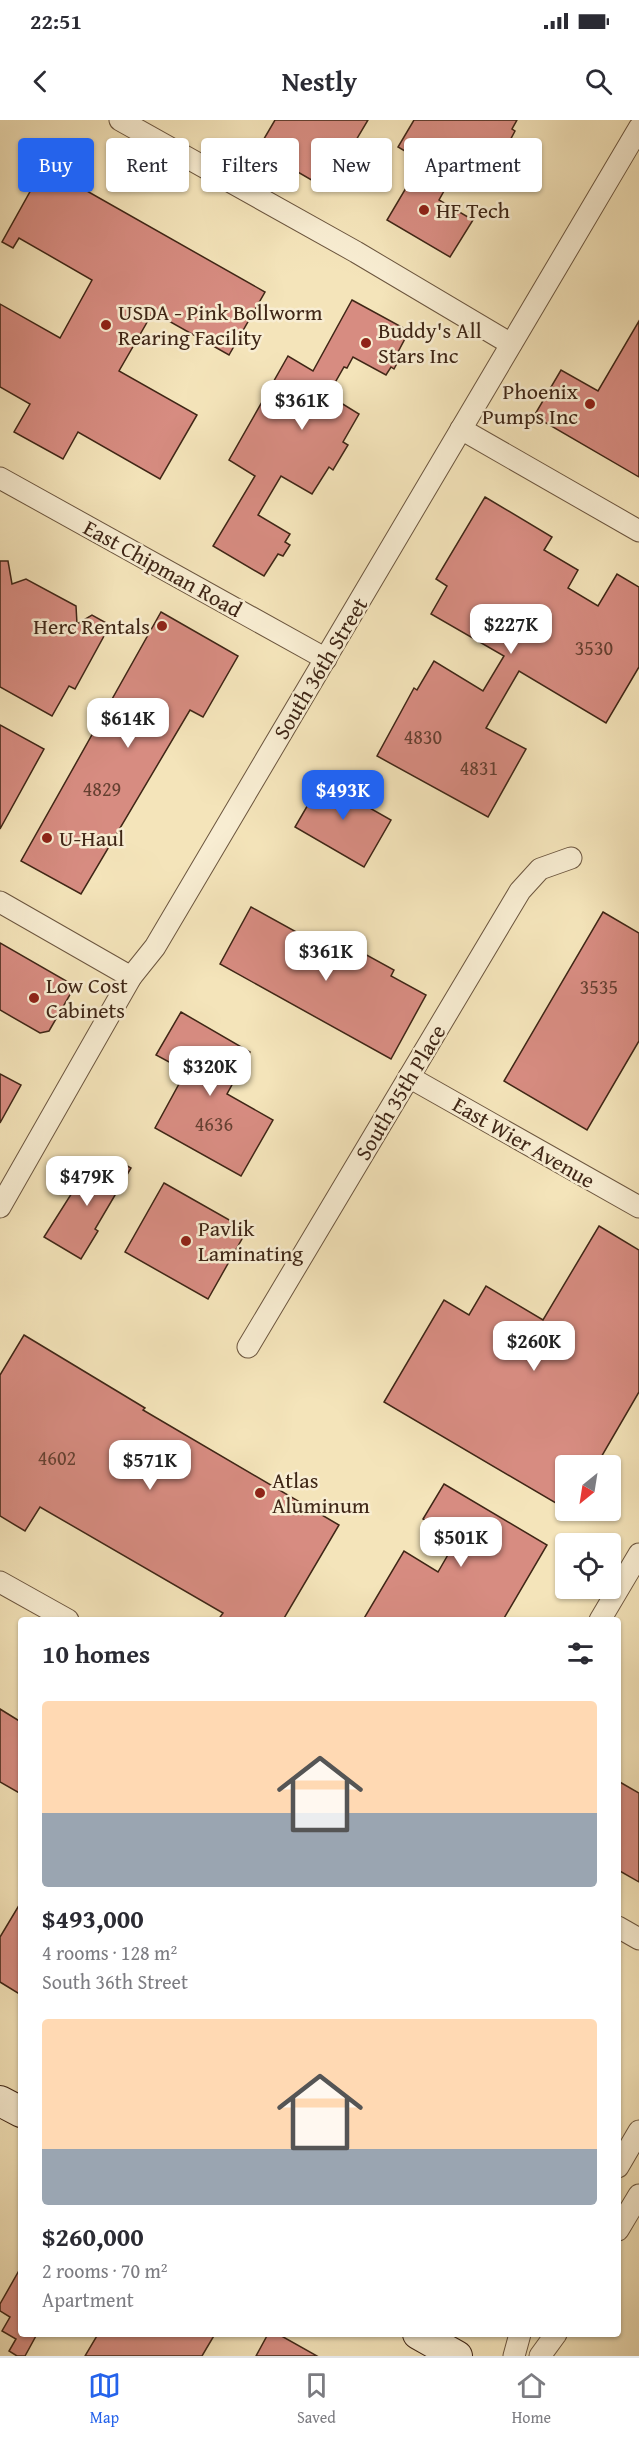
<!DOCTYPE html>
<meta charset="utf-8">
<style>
:root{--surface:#fff;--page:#f2f2f3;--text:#2b2b33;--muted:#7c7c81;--line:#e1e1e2;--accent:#2563eb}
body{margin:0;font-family:"Gentium Book Plus",serif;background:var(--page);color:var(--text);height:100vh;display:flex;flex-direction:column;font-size:22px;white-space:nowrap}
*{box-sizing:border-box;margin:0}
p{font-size:20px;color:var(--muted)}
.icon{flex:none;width:33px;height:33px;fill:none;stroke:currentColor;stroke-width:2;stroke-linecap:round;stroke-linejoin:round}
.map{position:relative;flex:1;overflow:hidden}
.sheet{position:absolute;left:18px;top:1497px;width:603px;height:720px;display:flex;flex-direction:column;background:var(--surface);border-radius:6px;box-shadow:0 2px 4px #0004}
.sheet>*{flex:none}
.guide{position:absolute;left:18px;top:18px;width:603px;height:54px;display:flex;gap:12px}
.needle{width:39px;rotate:210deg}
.tools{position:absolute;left:555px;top:1335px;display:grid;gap:12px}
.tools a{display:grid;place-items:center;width:66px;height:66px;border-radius:6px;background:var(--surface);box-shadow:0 2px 4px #0004;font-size:30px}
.price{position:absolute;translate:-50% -51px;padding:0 14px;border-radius:12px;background:#fff;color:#222;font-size:20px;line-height:39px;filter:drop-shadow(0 2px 3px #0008)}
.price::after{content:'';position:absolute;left:50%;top:36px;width:18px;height:14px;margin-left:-9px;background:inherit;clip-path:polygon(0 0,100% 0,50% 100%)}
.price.active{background:var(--accent);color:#fff}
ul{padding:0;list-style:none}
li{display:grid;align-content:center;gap:12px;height:318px;padding:0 24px}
li span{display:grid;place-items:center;height:186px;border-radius:6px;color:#555}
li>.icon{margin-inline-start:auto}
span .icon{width:108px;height:108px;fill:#fffc;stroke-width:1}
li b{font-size:26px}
h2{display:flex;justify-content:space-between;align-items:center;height:72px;padding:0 24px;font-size:26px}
.pill{padding:0 21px;border-radius:6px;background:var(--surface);box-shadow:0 2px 4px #0004;font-size:21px;line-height:54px}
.pill.active{background:var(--accent);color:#fff}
.status{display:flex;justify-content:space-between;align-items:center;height:42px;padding:0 30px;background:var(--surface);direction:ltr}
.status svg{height:16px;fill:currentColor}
header{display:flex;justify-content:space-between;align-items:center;height:78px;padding:0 24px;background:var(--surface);font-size:27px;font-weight:700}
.tab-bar{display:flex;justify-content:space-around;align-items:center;height:84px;border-top:2px solid var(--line);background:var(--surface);font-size:16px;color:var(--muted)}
.tab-bar a{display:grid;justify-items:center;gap:3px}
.tab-bar .active{color:var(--accent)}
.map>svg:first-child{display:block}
.building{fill:#d78c81;stroke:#3f2616;stroke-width:1.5}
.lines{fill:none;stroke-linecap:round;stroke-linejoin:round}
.minor-casing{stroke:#6c563f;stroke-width:23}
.secondary-casing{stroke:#3f2616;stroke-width:32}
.minor{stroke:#f8edd2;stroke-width:21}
.secondary{stroke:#f8edd2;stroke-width:30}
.poi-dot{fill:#8f2418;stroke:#f8edd2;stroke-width:2}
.labels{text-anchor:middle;stroke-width:5;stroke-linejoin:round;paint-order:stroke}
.number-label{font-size:20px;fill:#654031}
.poi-label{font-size:22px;fill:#3f2616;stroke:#f8edd2;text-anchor:start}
.street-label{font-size:22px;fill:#3f2616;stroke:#f8edd2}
</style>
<div class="status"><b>22:51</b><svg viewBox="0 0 49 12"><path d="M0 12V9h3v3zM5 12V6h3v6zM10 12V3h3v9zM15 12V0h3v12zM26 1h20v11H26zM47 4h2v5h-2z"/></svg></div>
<header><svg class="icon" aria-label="back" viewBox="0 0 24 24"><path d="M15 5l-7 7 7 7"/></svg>Nestly<svg class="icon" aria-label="search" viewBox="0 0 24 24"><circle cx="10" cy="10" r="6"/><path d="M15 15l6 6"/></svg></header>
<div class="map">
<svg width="639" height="2236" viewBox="0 0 639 2236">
<rect width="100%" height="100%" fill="#f4e4ba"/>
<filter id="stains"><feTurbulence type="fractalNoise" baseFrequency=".00333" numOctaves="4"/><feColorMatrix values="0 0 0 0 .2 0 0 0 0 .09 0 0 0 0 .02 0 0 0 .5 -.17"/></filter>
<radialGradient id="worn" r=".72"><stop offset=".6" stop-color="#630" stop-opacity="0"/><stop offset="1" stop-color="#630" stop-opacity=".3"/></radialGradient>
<!-- building -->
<g class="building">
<path d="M275,0H368L327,69L258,29Z"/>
<path d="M414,0H517L512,9L515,11L499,41L494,38L481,59L450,40L435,65L444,71L439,80L473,100L450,137L387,100L422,41L398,27Z"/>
<path d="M34,41L265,172L229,235L153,192L119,251L197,295L160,359L78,312L63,339L14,312L30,284L0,267V184L60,218L92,160L19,118L13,128L2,122L32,68L21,62Z"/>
<path d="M352,180L409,211L397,234L401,236L394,249L391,247L386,255L353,237L347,248L344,247L328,275L359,294L343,322L348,325L333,350L329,347L312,374L281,356L258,395L290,414L285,422L290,425L283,436L278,434L264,456L213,426L255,356L229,340L288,236L313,251Z"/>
<path d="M639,201V357L534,296L561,250L598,271Z"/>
<path d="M485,377L552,417L544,430L578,450L568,468L598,486L617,454L639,467V547L606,603L519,551L486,608L526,629L488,697L377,636L414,568L417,570L434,541L483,571L504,536L431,494L447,466L436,459Z"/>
<path d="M0,441H8L12,464L26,459L76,486L77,504L92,495L110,505L75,569L69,566L52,596L0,567Z"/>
<path d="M161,492L238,536L203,597L190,590L81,774L21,741Z"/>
<path d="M0,605L44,629L0,709Z"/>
<path d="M327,652L350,665L345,674L391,700L364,747L295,707Z"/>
<path d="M251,787L336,834L343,822L394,850L391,856L426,875L391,939L220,844Z"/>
<path d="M603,792L639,813V921L587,1010L504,961Z"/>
<path d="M0,823L75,866L49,911L40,913L0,890Z"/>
<path d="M181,892L250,932L227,974L273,1000L241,1056L155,1008L186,951L156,935Z"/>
<path d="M0,954L21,965L0,1003Z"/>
<path d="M112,1037L131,1048L95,1109L98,1111L81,1139L44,1117L94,1038L107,1046Z"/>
<path d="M164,1063L247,1110L208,1179L125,1132Z"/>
<path d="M599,1106L639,1130V1272L596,1346H566V1389L384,1282L444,1180L469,1195L486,1166L543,1200Z"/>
<path d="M24,1215L145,1288L143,1290L339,1405L283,1500H218L223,1493L40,1387L25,1411L0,1396V1255Z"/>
<path d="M444,1364L547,1425L503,1500H363L404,1431L438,1452L457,1419L423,1399Z"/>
<path d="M0,1589L21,1602V1674L0,1662Z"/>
<path d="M618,1661L639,1673V1762L618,1750Z"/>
<path d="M21,1782V1875L0,1862V1817Z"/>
<path d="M21,2147V2214H37L25,2236H17L9,2231L16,2219L2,2211L10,2197L0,2191V2184Z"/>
<path d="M98,2214H215L202,2236H85Z"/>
<path d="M268,2214H278L317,2236H256Z"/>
</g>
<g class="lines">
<defs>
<g id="minor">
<path d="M120,0L356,132L511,224"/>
<path d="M461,309L639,411"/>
<path d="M0,358L326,539"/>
<path d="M0,782L131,857"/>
<path d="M409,957L639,1087"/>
<path d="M0,1087L131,857L155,827L639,8"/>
<path d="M248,1227L520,771L540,749L571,738"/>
<path d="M0,1462L68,1500"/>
<path d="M600,1500L639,1434"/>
<path d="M618,1807L639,1819"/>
<path d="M618,2047L639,2011"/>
<path d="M618,2110L639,2075"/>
<path d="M514,2236L520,2214"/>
<path d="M540,2236L556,2214"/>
</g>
<g id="secondary">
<path d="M0,1981L21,1992"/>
<path d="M418,2214L457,2236"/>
</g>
</defs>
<!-- minor casing -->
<use href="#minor" class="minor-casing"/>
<!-- secondary casing -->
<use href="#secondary" class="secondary-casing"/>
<!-- minor -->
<use href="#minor" class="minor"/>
<!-- secondary -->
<use href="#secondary" class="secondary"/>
</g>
<!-- markers -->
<g class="poi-dot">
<circle cx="424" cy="90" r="6"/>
<circle cx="106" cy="205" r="6"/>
<circle cx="366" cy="223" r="6"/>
<circle cx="590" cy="284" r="6"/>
<circle cx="162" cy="506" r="6"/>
<circle cx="47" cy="718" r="6"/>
<circle cx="34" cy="878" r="6"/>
<circle cx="186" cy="1121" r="6"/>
<circle cx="260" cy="1373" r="6"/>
</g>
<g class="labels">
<!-- number labels -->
<g class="number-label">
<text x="594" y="535">3530</text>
<text x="423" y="624">4830</text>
<text x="479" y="655">4831</text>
<text x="102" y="676">4829</text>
<text x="599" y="874">3535</text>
<text x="214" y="1011">4636</text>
<text x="57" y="1345">4602</text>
</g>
<!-- poi labels -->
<g class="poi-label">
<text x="436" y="98">HF Tech</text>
<text x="118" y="200">USDA - Pink Bollworm<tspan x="118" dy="25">Rearing Facility</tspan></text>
<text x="378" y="218">Buddy's All<tspan x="378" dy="25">Stars Inc</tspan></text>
<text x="578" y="279" text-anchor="end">Phoenix<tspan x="578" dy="25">Pumps Inc</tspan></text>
<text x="150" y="514" text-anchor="end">Herc Rentals</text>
<text x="59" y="726">U-Haul</text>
<text x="46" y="873">Low Cost<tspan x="46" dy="25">Cabinets</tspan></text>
<text x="198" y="1116">Pavlik<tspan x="198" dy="25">Laminating</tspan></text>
<text x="272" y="1368">Atlas<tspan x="272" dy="25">Aluminum</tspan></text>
</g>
<!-- street labels -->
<g class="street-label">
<text transform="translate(163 448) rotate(29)" y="8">East Chipman Road</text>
<text transform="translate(320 548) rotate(-59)" y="8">South 36th Street</text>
<text transform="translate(400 972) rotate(-59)" y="8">South 35th Place</text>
<text transform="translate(524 1022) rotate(30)" y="8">East Wier Avenue</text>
</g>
</g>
<rect width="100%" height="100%" filter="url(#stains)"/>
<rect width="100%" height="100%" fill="url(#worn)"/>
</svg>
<div class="tools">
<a><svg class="needle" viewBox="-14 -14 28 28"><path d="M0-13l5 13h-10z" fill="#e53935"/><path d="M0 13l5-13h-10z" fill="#7c7c81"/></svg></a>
<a><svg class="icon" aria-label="locate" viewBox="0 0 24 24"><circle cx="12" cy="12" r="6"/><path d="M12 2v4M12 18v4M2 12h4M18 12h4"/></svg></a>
</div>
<b class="price" style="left:302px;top:311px">$361K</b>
<b class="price" style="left:511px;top:535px">$227K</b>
<b class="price" style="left:128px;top:629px">$614K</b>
<b class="price active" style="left:343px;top:701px">$493K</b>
<b class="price" style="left:326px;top:862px">$361K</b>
<b class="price" style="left:210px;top:977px">$320K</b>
<b class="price" style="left:87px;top:1087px">$479K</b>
<b class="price" style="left:534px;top:1252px">$260K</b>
<b class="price" style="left:150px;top:1371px">$571K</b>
<b class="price" style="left:461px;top:1448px">$501K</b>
<div class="guide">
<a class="pill active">Buy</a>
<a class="pill">Rent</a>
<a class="pill">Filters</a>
<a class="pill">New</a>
<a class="pill">Apartment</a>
</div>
<section class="sheet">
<h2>10 homes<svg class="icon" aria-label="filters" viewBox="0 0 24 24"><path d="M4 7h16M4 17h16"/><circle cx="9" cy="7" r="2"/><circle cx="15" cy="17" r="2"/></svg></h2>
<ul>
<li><span style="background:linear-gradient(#ffd9b3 60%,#9aa5b1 0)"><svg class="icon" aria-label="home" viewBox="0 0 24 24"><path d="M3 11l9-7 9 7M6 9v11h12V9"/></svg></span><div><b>$493,000</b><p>4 rooms · 128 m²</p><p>South 36th Street</p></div></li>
<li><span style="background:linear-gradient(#ffd9b3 70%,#9aa5b1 0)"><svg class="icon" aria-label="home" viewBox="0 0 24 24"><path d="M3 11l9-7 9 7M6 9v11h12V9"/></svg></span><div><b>$260,000</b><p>2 rooms · 70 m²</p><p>Apartment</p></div></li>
</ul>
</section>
</div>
<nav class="tab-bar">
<a class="active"><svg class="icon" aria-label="map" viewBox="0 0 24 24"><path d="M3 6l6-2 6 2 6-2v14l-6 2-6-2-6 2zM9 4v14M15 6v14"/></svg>Map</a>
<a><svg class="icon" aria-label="saved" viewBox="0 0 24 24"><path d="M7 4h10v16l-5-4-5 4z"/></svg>Saved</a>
<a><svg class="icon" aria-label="home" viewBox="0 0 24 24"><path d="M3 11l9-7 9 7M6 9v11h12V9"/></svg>Home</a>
</nav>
